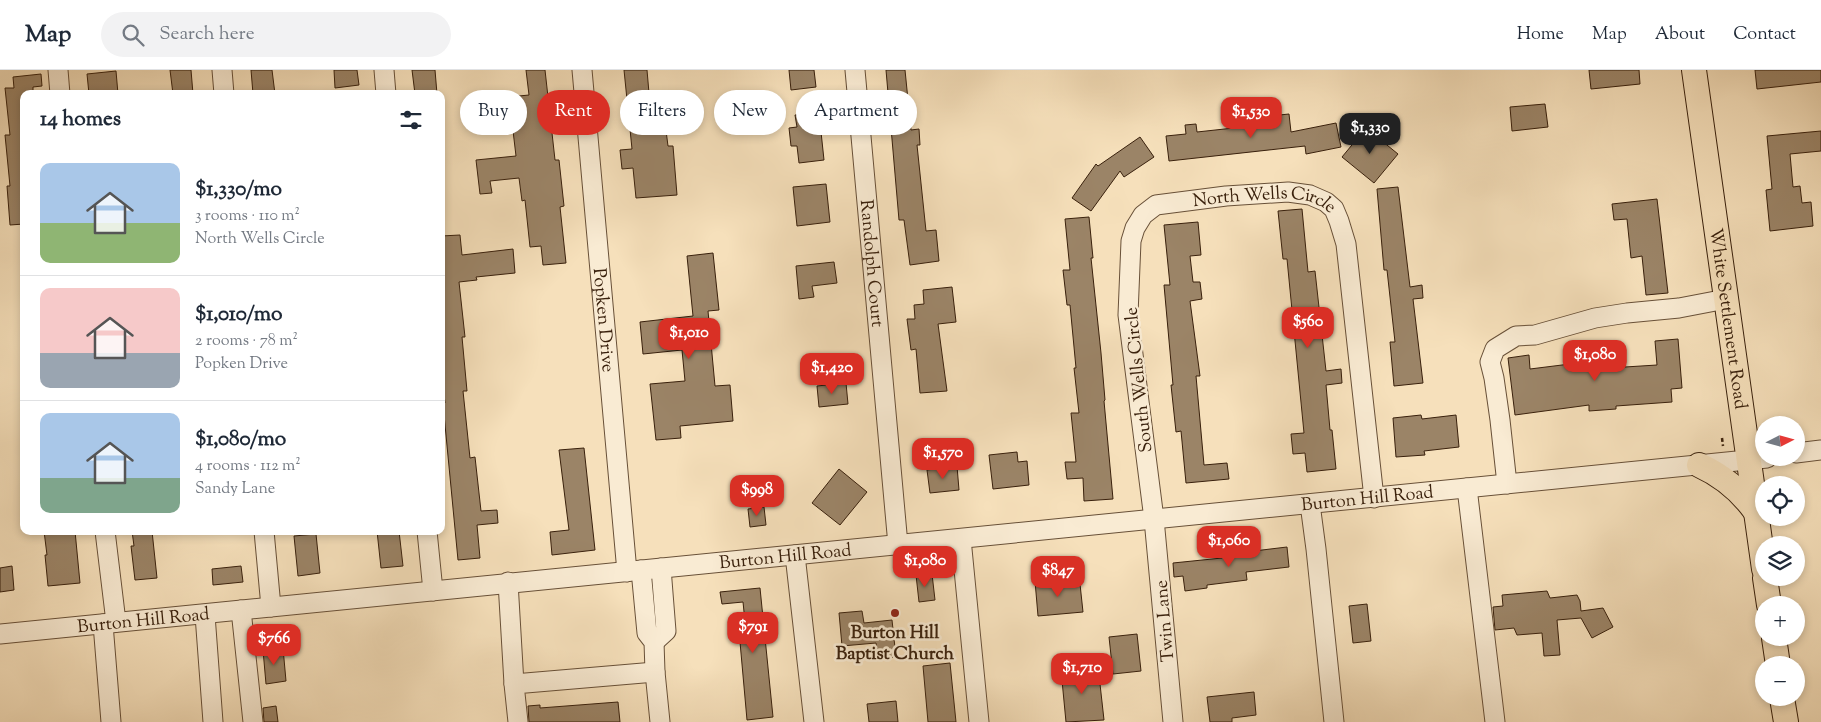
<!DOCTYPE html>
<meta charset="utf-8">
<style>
:root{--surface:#fff;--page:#f2f2f3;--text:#1f2937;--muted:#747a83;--line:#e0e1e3;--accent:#d93025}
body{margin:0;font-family:"Sorts Mill Goudy",serif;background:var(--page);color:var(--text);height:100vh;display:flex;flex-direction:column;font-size:19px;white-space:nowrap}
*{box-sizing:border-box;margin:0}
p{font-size:16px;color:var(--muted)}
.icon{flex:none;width:28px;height:28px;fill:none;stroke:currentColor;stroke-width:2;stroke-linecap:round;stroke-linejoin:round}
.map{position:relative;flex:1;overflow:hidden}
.sheet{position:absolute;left:20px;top:20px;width:425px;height:445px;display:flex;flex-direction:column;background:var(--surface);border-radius:10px;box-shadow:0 2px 8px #0003}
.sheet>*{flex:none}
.banner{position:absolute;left:460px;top:20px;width:475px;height:45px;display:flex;gap:10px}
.needle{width:32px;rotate:84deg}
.fabs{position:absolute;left:1755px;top:346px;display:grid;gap:10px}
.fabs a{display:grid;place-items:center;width:50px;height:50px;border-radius:50%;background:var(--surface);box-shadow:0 2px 8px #0003;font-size:25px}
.price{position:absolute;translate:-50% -42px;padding:0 11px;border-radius:10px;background:var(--accent);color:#fff;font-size:16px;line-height:32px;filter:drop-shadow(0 1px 2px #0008)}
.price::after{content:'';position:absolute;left:50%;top:30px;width:15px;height:11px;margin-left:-8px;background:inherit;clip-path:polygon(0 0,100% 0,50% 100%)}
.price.current{background:#222;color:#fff}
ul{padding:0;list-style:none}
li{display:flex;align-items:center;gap:15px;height:125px;padding:0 20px}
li+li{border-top:1px solid var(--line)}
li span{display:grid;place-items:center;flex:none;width:140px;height:100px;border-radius:10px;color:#555}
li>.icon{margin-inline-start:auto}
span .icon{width:60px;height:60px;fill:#fffc;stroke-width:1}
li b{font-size:21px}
h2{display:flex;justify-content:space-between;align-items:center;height:60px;padding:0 20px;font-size:21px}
.tag{padding:0 18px;border-radius:22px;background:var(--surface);box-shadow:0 2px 8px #0003;font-size:18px;line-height:45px}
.tag.current{background:var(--accent);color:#fff}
header{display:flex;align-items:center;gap:30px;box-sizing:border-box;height:70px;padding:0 25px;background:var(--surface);border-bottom:1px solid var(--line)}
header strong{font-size:24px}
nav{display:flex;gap:28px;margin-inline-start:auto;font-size:18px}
.search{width:350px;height:45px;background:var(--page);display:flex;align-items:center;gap:12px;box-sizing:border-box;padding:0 18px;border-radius:28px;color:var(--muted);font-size:19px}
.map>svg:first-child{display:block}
.building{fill:#9b8467;stroke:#39200c}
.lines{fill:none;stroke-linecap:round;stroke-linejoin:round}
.minor-casing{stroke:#685038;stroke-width:21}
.major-casing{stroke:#39200c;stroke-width:26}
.path{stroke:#39200c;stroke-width:2.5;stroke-dasharray:4 2.5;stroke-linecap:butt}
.minor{stroke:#f9ebd3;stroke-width:19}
.major{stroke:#f6e0bb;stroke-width:24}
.poi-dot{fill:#8f2418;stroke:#f9ebd3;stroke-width:2}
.labels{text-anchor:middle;stroke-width:5;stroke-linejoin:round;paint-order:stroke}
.street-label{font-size:18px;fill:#39200c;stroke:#f9ebd3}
.poi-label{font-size:18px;font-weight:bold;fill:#39200c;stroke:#f9ebd3}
</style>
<header>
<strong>Map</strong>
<div class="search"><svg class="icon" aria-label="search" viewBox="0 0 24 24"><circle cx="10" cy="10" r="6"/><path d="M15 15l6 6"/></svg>Search here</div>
<nav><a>Home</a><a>Map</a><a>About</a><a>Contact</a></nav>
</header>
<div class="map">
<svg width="1821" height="652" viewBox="0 0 1821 652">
<rect width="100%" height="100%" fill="#f6e0bb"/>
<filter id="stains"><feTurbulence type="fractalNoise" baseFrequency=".004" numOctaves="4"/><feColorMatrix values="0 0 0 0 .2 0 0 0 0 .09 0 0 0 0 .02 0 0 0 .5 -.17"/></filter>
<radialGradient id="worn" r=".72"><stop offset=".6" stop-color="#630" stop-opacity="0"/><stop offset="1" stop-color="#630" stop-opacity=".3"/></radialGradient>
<!-- building -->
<g class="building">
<path d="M170,0H191L193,24H173Z"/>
<path d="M251,0H272L275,24H253Z"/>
<path d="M334,0H357L359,15L335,18Z"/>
<path d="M412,0H435L437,24H415Z"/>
<path d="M526,0H545L555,90H559L564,136L560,137L566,193L543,195L541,176L530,177L525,130L522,131L519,108L490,111L492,123L480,124L476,90L516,86L509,27L529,25Z"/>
<path d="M624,0H647L649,23H652L654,47L664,45L668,76H673L677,125L636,128L633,98L622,99L620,80L632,79Z"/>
<path d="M789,0H814L816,17L791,20Z"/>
<path d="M886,0H905L911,60L919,59L920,75H917L926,161L936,160L939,191L910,195L904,150H899Z"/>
<path d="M1589,0H1639L1640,14L1591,19Z"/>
<path d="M1755,0H1821V12L1757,19Z"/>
<path d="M116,1L118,24H89L87,4Z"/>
<path d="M41,4L42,16L33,17V24H24V154L10,155L7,116H10L5,65H10L5,18H14L13,7Z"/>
<path d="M1545,34L1548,57L1512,61L1510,37Z"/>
<path d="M819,43L824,90L799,93L797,76H791L789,58L797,57L795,45Z"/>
<path d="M1289,44L1291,62L1336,53L1341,77L1306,84L1305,76L1169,91L1166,66L1186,64L1185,55L1196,54L1197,62L1252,56L1251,48Z"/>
<path d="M1366,58L1398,84L1374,113L1342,87Z"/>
<path d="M1821,61V81L1790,84L1793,117L1800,116L1802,133L1811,132L1813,156L1770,161L1766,120L1772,119L1767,66Z"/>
<path d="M1140,67L1154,87L1124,107L1120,101L1091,141L1072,128L1096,94L1098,96Z"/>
<path d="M826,114L830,152L797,156L793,117Z"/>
<path d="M1398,117L1410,217L1422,215L1423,228L1413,229L1423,313L1394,316L1390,272H1395L1387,200H1384L1377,119Z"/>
<path d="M1657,129L1668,223L1646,225L1642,186L1631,188L1627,149L1614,150L1612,134Z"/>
<path d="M1302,139L1308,202L1315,201L1326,301L1341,299L1342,313L1326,315L1330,360H1332L1336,399L1307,402L1305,383L1293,384L1291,364L1304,363L1287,189H1283L1278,141Z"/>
<path d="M1089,147L1093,188H1091L1101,283L1105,330L1104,331L1113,429L1084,431L1083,408L1067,409L1065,392H1076L1071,343H1079L1074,298H1076L1070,235H1067L1063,200H1070L1065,149Z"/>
<path d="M1198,152L1201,185L1190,186L1193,212H1200L1202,229L1190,231L1200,306H1196L1204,395L1227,393L1229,409L1186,413L1181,361L1176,362L1171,315H1173L1164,215H1170L1164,155Z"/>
<path d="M460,165L462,185L513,179L515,203L476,207L477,210L459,212L465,267H462L467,321H463L470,388L475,387L481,441L497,440L498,453L477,455L480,488L458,490L443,334L445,333L441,299V166Z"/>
<path d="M713,183L719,240L708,241L715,316L730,315L733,351L680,356L681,368L656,370L650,314L685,311L682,280L643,284L640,252L693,246L687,186Z"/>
<path d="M834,192L837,213L812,216L814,227L799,229L796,196Z"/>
<path d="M952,217L956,252L938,254L947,321L920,323L916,279L911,280L907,249H915L914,235L924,234L923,220Z"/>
<path d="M1678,269L1682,318L1671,319L1672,332L1616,336V339L1589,341V335L1515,345L1508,288L1529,285L1530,299L1570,294L1569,283L1596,280L1597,294L1624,291L1625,297L1657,295L1655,271Z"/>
<path d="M846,313L848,334L819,337L817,316Z"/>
<path d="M1421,345L1422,349L1456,345L1459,377L1424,381L1425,385L1396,387L1393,348Z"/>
<path d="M584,378L595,480L552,485L550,462L569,460L559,380Z"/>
<path d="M1017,382L1018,392L1027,391L1029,415L993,419L989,385Z"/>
<path d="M957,396L959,420L930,423L927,400Z"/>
<path d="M839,399L867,422L840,455L812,433Z"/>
<path d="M764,437L766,455L750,457L748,439Z"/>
<path d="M44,461H75L80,513L48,516L45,485H47Z"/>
<path d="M132,461H152L157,508L135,510L131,476H134Z"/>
<path d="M377,461H399L403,496L381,498Z"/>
<path d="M316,464L320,503L298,506L294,466Z"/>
<path d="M1287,477L1289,497L1246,502L1247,510L1207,515V518L1185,521L1183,506L1174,507L1173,493L1222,488L1221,485Z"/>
<path d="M12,496L14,520L0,522V498Z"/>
<path d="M241,496L243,512L213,515L212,499Z"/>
<path d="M932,504L935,530L919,532L916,505Z"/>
<path d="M1057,508L1058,516L1080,514L1083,542L1038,546L1035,511Z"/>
<path d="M760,518L773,647L747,650L740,572L747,571L743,532L722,534L720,522Z"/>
<path d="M1547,521L1550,528L1577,525L1580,531L1581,541L1603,538L1613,557L1592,568L1581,548L1557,550L1560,585L1544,586L1542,563L1517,565L1514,558L1495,560L1493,537L1503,536L1502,525Z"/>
<path d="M1367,534L1371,571L1353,573L1349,536Z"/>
<path d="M862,541L864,553L892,550L896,587L878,589L876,573L842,576L839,543Z"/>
<path d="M1137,564L1141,601L1113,604L1109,567Z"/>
<path d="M283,578L286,611L266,614L263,580Z"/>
<path d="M950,593L956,652H928L923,596Z"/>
<path d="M1098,596L1104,650L1066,652L1061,600Z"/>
<path d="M1254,622L1256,645L1232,648V652H1210L1207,627Z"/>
<path d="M896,631L898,652H869L867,634Z"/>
<path d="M618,632L620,652H529L528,636L540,635V638Z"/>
<path d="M276,636L278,652H264L263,638Z"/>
</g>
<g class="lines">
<defs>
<g id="minor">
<path d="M58,0L60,24"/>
<path d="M222,0L224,24"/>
<path d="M384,0L386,24"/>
<path id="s1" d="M582,0L627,502"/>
<path id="s2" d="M855,0L898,475"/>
<path d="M1796,383L1821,380"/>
<path d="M1507,414L1500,350L1494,308L1490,292L1495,279L1516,266L1535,265L1595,248L1627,243L1679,238L1726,229"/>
<path d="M1467,418L1495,652"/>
<path d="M1310,434L1316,479L1334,652"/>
<path d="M105,461L116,552"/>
<path d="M264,461L271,537"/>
<path d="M427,461L433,521"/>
<path d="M961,469L979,652"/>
<path d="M795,485L814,652"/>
<path d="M641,500L647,563L654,572L655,602L660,652"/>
<path d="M508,512L514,614"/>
<path d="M241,540L253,652"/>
<path d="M205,545L213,652"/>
<path d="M103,554L111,652"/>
<path id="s3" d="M0,564L1767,388"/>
<path d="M654,572L666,561L661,498"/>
<path d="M518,652L514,614L655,602"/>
<path id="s4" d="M1173,652L1154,449L1128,245L1131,171L1135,158L1143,145L1156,135L1226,126L1288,122L1310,125L1326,132L1334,139L1339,151L1346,174L1374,428"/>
</g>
<g id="major">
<path id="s5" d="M1694,0L1764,499"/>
<path d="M1699,395C1723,406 1740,420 1755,441"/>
<path d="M1765,508L1769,535"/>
<path d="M1774,568L1778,595"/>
<path d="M1782,628L1786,652"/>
</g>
</defs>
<!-- minor casing -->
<use href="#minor" class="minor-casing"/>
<!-- major casing -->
<use href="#major" class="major-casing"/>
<!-- path -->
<path class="path" d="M1722,368L1723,376"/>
<!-- minor -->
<use href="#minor" class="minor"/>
<!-- major -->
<use href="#major" class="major"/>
</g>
<!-- markers -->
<circle class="poi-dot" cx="895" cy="543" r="5"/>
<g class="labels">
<!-- street labels -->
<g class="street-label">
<text dy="6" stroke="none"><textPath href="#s4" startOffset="639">North Wells Circle</textPath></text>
<text dy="6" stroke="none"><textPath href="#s2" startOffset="194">Randolph Court</textPath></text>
<text dy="6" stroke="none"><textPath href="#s5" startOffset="251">White Settlement Road</textPath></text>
<text dy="6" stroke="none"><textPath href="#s1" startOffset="251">Popken Drive</textPath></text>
<text transform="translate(1138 310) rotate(-96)" y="6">South Wells Circle</text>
<text dy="6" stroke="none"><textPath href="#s3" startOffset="1374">Burton Hill Road</textPath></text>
<text dy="6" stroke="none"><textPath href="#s3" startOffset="789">Burton Hill Road</textPath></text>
<text dy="6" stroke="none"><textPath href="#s3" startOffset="144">Burton Hill Road</textPath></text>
<text transform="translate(1164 551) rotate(-95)" y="6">Twin Lane</text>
</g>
<!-- poi labels -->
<g class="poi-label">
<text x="895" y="568">Burton Hill<tspan x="895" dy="21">Baptist Church</tspan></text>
</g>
</g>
<rect width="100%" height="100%" filter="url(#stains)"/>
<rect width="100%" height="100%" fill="url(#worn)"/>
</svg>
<div class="fabs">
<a><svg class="needle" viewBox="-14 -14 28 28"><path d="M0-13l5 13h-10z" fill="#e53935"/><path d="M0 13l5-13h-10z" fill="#747a83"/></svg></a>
<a><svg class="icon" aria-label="locate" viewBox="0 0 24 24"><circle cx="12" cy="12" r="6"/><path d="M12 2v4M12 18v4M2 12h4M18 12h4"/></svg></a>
<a><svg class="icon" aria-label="layers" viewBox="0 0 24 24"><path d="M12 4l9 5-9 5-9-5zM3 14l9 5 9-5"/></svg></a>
<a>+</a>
<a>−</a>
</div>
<b class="price" style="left:1251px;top:69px">$1,530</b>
<b class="price current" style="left:1370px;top:85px">$1,330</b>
<b class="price" style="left:1308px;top:279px">$560</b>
<b class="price" style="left:689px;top:290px">$1,010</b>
<b class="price" style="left:1595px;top:312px">$1,080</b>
<b class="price" style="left:832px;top:325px">$1,420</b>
<b class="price" style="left:943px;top:410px">$1,570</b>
<b class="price" style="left:757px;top:447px">$998</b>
<b class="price" style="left:1229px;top:498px">$1,060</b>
<b class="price" style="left:925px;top:518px">$1,080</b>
<b class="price" style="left:1058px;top:528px">$847</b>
<b class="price" style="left:753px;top:584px">$791</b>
<b class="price" style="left:274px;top:596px">$766</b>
<b class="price" style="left:1082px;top:625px">$1,710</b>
<div class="banner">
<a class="tag">Buy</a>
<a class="tag current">Rent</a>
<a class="tag">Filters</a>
<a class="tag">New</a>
<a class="tag">Apartment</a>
</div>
<section class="sheet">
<h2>14 homes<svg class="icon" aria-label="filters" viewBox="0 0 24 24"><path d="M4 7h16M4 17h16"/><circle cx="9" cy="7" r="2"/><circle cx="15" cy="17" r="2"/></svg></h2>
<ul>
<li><span style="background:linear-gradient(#a9c7e8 60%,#8fb573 0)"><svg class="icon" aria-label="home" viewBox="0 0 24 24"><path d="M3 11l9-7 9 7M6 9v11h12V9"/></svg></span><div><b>$1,330/mo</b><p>3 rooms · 110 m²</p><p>North Wells Circle</p></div></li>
<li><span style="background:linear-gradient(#f6c9c9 65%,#9aa5b1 0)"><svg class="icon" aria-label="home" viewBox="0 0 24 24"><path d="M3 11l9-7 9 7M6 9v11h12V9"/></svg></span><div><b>$1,010/mo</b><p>2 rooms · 78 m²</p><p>Popken Drive</p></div></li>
<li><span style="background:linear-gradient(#a9c7e8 65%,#7fa58c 0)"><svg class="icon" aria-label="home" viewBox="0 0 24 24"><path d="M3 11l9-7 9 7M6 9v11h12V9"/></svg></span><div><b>$1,080/mo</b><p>4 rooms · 112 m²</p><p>Sandy Lane</p></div></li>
</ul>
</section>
</div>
